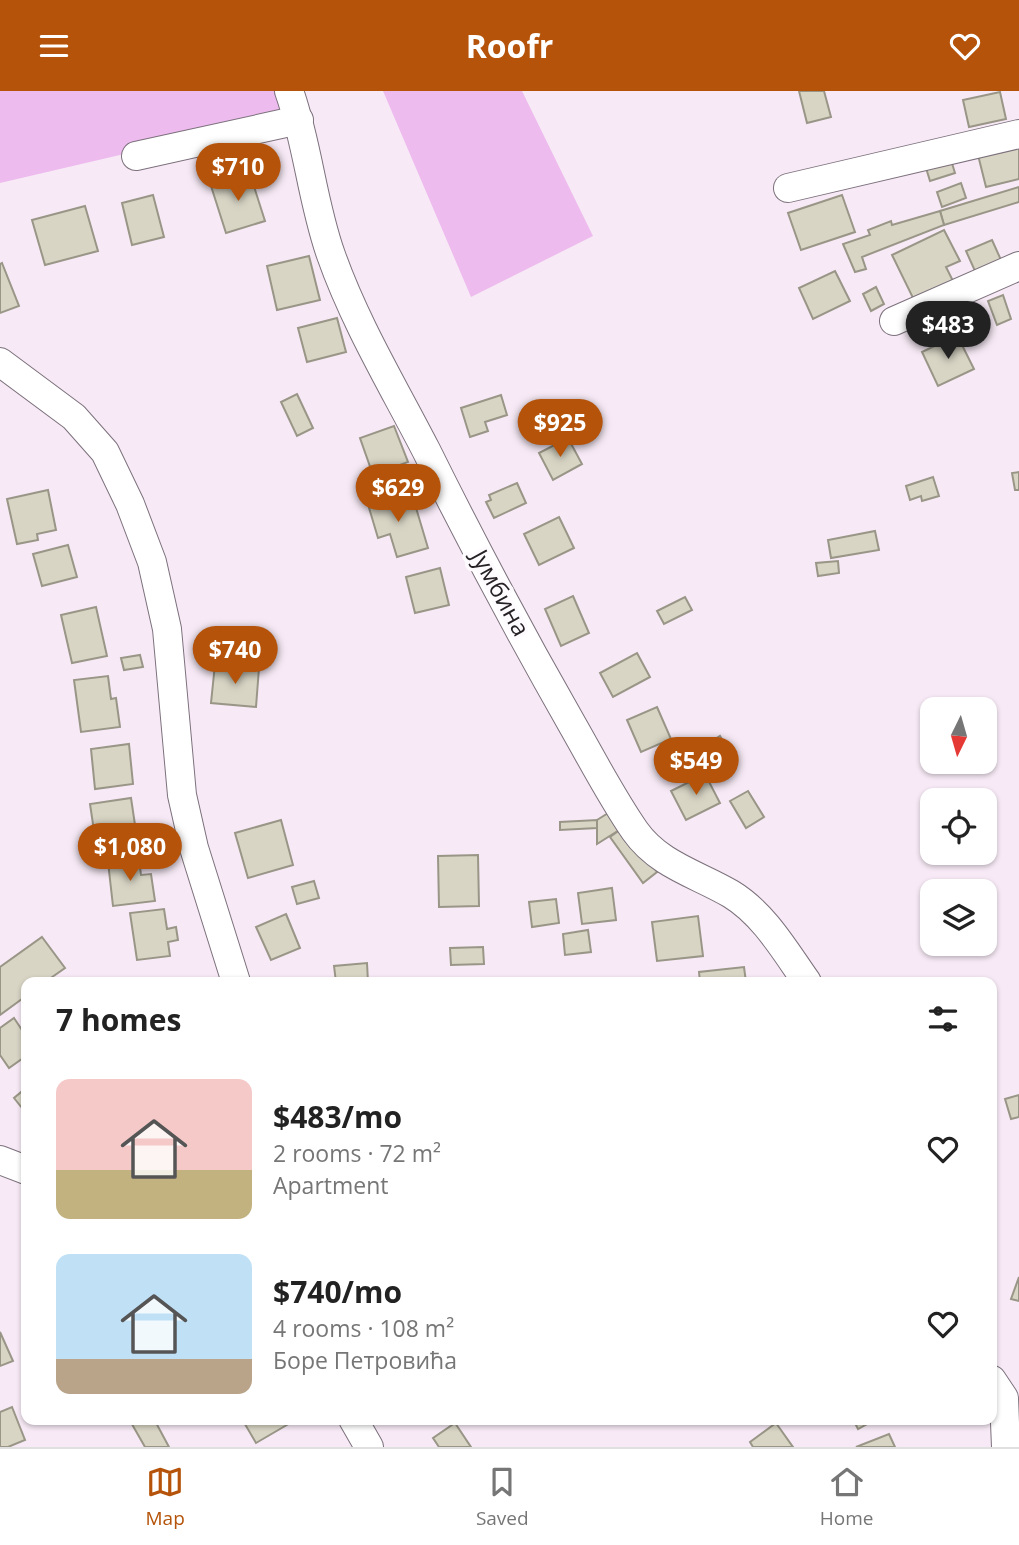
<!DOCTYPE html>
<meta charset="utf-8">
<style>
:root{--surface:#fff;--page:#f2f2f2;--text:#222;--muted:#767676;--line:#e0e0e0;--accent:#b45309}
body{margin:0;font-family:"Open Sans",sans-serif;background:var(--page);color:var(--text);height:100vh;display:flex;flex-direction:column;font-size:26px;white-space:nowrap}
*{box-sizing:border-box;margin:0}
p{font-size:23px;color:var(--muted)}
.icon{flex:none;width:38px;height:38px;fill:none;stroke:currentColor;stroke-width:2;stroke-linecap:round;stroke-linejoin:round}
.map{position:relative;flex:1;overflow:hidden}
.panel{position:absolute;left:21px;top:886px;width:976px;height:448px;display:flex;flex-direction:column;background:var(--surface);border-radius:14px;box-shadow:0 2px 5px #0004}
.panel>*{flex:none}
.needle{width:46px;rotate:185deg}
.tools{position:absolute;left:920px;top:606px;display:grid;gap:14px}
.tools a{display:grid;place-items:center;width:77px;height:77px;border-radius:14px;background:var(--surface);box-shadow:0 2px 5px #0004;font-size:35px}
.price{position:absolute;translate:-50% -60px;padding:0 16px;border-radius:24px;background:var(--accent);color:#fff;font-size:23px;line-height:46px;filter:drop-shadow(0 2px 4px #0008)}
.price::after{content:'';position:absolute;left:50%;top:42px;width:21px;height:16px;margin-left:-10px;background:inherit;clip-path:polygon(0 0,100% 0,50% 100%)}
.price.on{background:#222;color:#fff}
ul{padding:0;list-style:none}
li{display:flex;align-items:center;gap:21px;height:175px;padding:0 35px}
li span{display:grid;place-items:center;flex:none;width:196px;height:140px;border-radius:14px;color:#555}
li>.icon{margin-inline-start:auto}
span .icon{width:84px;height:84px;fill:#fffc;stroke-width:1}
li b{font-size:30px}
h2{display:flex;justify-content:space-between;align-items:center;height:84px;padding:0 35px;font-size:30px}
header{display:flex;justify-content:space-between;align-items:center;height:91px;padding:0 35px;background:var(--accent);color:#fff;font-size:32px;font-weight:700}
.dock{display:flex;justify-content:space-around;align-items:center;height:98px;border-top:2px solid var(--line);background:var(--surface);font-size:19px;color:var(--muted)}
.dock a{display:grid;justify-items:center;gap:4px}
.dock .on{color:var(--accent)}
.map>svg:first-child{display:block}
.green{fill:#ebe}
.building{fill:#d8d5c5;stroke:#999687;stroke-width:2}
.lines{fill:none;stroke-linecap:round;stroke-linejoin:round}
.minor-casing{stroke:#7c717c;stroke-width:30}
.minor{stroke:#fff;stroke-width:28}
.labels{text-anchor:middle;stroke-width:7;stroke-linejoin:round;paint-order:stroke}
.street-label{font-size:24px;fill:#252125;stroke:#fefbfe}
</style>
<header><svg class="icon" aria-label="menu" viewBox="0 0 24 24"><path d="M4 6h16M4 12h16M4 18h16"/></svg>Roofr<svg class="icon" aria-label="heart" viewBox="0 0 24 24"><path d="M12 20l-8-8c-3-5 5-10 8-4 3-6 11-1 8 4z"/></svg></header>
<div class="map">
<svg width="1019" height="1356" viewBox="0 0 1019 1356">
<rect width="100%" height="100%" fill="#f7eaf6"/>
<!-- green -->
<g class="green">
<path d="M0,0H283L291,24L0,92Z"/>
<path d="M383,0H522L593,145L471,206Z"/>
</g>
<!-- building -->
<g class="building">
<path d="M799,0H824L831,26L807,32Z"/>
<path d="M1000,1L1006,28L969,36L963,9Z"/>
<path d="M1019,54V88L986,96L978,64Z"/>
<path d="M951,69L955,82L930,90L926,77Z"/>
<path d="M250,83L265,130L226,142L211,95Z"/>
<path d="M961,92L966,107L942,116L937,101Z"/>
<path d="M1019,96V111L944,134L940,120Z"/>
<path d="M153,104L164,146L132,154L122,112Z"/>
<path d="M842,104L855,141L801,159L788,122Z"/>
<path d="M85,115L98,160L45,174L32,129Z"/>
<path d="M940,120L944,134L862,166L866,178L855,181L843,153L870,144L868,139L891,130L892,134Z"/>
<path d="M944,139L960,170L946,176L953,190L914,209L892,164Z"/>
<path d="M992,149L1001,169L975,180L966,160Z"/>
<path d="M309,165L320,209L277,219L267,175Z"/>
<path d="M2,172L19,215L0,222V173Z"/>
<path d="M835,180L850,210L813,228L799,197Z"/>
<path d="M876,196L884,213L871,220L863,203Z"/>
<path d="M1003,204L1011,228L997,234L988,210Z"/>
<path d="M337,227L346,261L307,271L298,237Z"/>
<path d="M957,244L974,278L938,295L922,261Z"/>
<path d="M297,303L313,337L297,345L281,311Z"/>
<path d="M501,304L507,324L485,331L488,340L470,346L461,317Z"/>
<path d="M394,335L408,371L373,384L360,347Z"/>
<path d="M568,347L582,373L553,389L539,362Z"/>
<path d="M1019,381V399H1015L1012,382Z"/>
<path d="M933,386L939,405L922,410L921,405L910,409L906,395Z"/>
<path d="M517,392L526,412L494,427L486,411L491,409L489,404Z"/>
<path d="M48,399L56,439L37,443L38,449L17,453L7,408Z"/>
<path d="M398,401L402,414L414,410L428,457L397,466L390,443L378,447L367,410Z"/>
<path d="M559,426L574,457L539,474L524,443Z"/>
<path d="M875,440L879,459L831,467L828,449Z"/>
<path d="M68,454L77,486L42,495L33,463Z"/>
<path d="M838,470L839,482L818,485L816,472Z"/>
<path d="M440,477L449,514L415,522L406,486Z"/>
<path d="M573,505L589,542L561,555L545,518Z"/>
<path d="M685,506L692,519L664,533L657,520Z"/>
<path d="M96,516L107,565L72,572L61,524Z"/>
<path d="M637,562L650,586L613,606L600,582Z"/>
<path d="M140,564L143,576L124,579L121,567Z"/>
<path d="M215,573L259,577L256,616L211,612Z"/>
<path d="M108,585L111,608L116,607L120,636L81,641L74,589Z"/>
<path d="M657,616L671,648L641,661L627,629Z"/>
<path d="M720,645L728,658L709,670L701,657Z"/>
<path d="M129,653L133,693L95,698L91,658Z"/>
<path d="M705,683L720,712L686,729L671,700Z"/>
<path d="M748,700L764,726L746,737L730,710Z"/>
<path d="M131,707L138,754L97,760L90,713Z"/>
<path d="M613,719L624,736L597,753V729Z"/>
<path d="M281,729L293,774L248,787L235,742Z"/>
<path d="M597,729V737L560,739V731Z"/>
<path d="M624,736L657,781L643,792L610,746Z"/>
<path d="M478,764L479,815L439,816L438,765Z"/>
<path d="M139,768L141,784L151,783L155,810L113,815L108,771Z"/>
<path d="M314,790L319,807L297,813L292,796Z"/>
<path d="M612,797L616,829L582,833L578,802Z"/>
<path d="M556,808L559,832L532,836L529,811Z"/>
<path d="M164,818L167,838L176,836L178,849L168,851L170,865L137,869L130,822Z"/>
<path d="M286,823L300,857L271,869L256,836Z"/>
<path d="M698,825L703,865L657,870L652,831Z"/>
<path d="M588,839L591,861L565,864L563,843Z"/>
<path d="M42,846L65,877L45,891H26V905L0,924V876Z"/>
<path d="M483,856L484,873L451,874L450,857Z"/>
<path d="M367,872L368,891H336L334,875Z"/>
<path d="M744,876L746,891H700L699,881Z"/>
<path d="M14,927L26,945V965L9,977L0,964V937Z"/>
<path d="M26,997V1022L14,1007Z"/>
<path d="M1019,1004V1026L1011,1028L1005,1008Z"/>
<path d="M1019,1186V1210L1011,1208Z"/>
<path d="M0,1241L13,1270L0,1275Z"/>
<path d="M12,1316L25,1349L8,1356H0V1321Z"/>
<path d="M129,1328H154L169,1356H145Z"/>
<path d="M242,1328H297L256,1352Z"/>
<path d="M853,1328H876L858,1338Z"/>
<path d="M455,1332L471,1356H439L433,1347Z"/>
<path d="M776,1332L793,1356H753L750,1351Z"/>
<path d="M889,1343L895,1356H856Z"/>
</g>
<g class="lines">
<defs>
<g id="minor">
<path d="M289,0C308,53 312,111 331,164C355,232 393,295 426,359C472,452 521,544 573,635C593,670 612,707 635,740C659,774 697,783 731,803C764,823 785,860 807,891"/>
<path d="M136,65L299,29"/>
<path d="M788,97L1019,43"/>
<path d="M894,230L1019,175"/>
<path d="M0,271L74,326L105,361L130,413L152,471L167,538L182,704L194,757L236,891"/>
<path d="M0,1069L26,1079"/>
<path d="M992,1289L1004,1307L1006,1356"/>
<path d="M353,1328L369,1356"/>
</g>
</defs>
<!-- minor casing -->
<use href="#minor" class="minor-casing"/>
<!-- minor -->
<use href="#minor" class="minor"/>
</g>
<g class="labels">
<!-- street labels -->
<g class="street-label">
<text transform="translate(500 502) rotate(61)" y="8">Јумбина</text>
</g>
</g>
</svg>
<div class="tools">
<a><svg class="needle" viewBox="-14 -14 28 28"><path d="M0-13l5 13h-10z" fill="#e53935"/><path d="M0 13l5-13h-10z" fill="#767676"/></svg></a>
<a><svg class="icon" aria-label="locate" viewBox="0 0 24 24"><circle cx="12" cy="12" r="6"/><path d="M12 2v4M12 18v4M2 12h4M18 12h4"/></svg></a>
<a><svg class="icon" aria-label="layers" viewBox="0 0 24 24"><path d="M12 4l9 5-9 5-9-5zM3 14l9 5 9-5"/></svg></a>
</div>
<b class="price" style="left:238px;top:112px">$710</b>
<b class="price on" style="left:948px;top:270px">$483</b>
<b class="price" style="left:560px;top:368px">$925</b>
<b class="price" style="left:398px;top:433px">$629</b>
<b class="price" style="left:235px;top:595px">$740</b>
<b class="price" style="left:696px;top:706px">$549</b>
<b class="price" style="left:130px;top:792px">$1,080</b>
<section class="panel">
<h2>7 homes<svg class="icon" aria-label="filters" viewBox="0 0 24 24"><path d="M4 7h16M4 17h16"/><circle cx="9" cy="7" r="2"/><circle cx="15" cy="17" r="2"/></svg></h2>
<ul>
<li><span style="background:linear-gradient(#f6c9c9 65%,#c2b280 0)"><svg class="icon" aria-label="home" viewBox="0 0 24 24"><path d="M3 11l9-7 9 7M6 9v11h12V9"/></svg></span><div><b>$483/mo</b><p>2 rooms · 72 m²</p><p>Apartment</p></div><svg class="icon" aria-label="heart" viewBox="0 0 24 24"><path d="M12 20l-8-8c-3-5 5-10 8-4 3-6 11-1 8 4z"/></svg></li>
<li><span style="background:linear-gradient(#bfe0f5 75%,#b9a48a 0)"><svg class="icon" aria-label="home" viewBox="0 0 24 24"><path d="M3 11l9-7 9 7M6 9v11h12V9"/></svg></span><div><b>$740/mo</b><p>4 rooms · 108 m²</p><p>Боре Петровића</p></div><svg class="icon" aria-label="heart" viewBox="0 0 24 24"><path d="M12 20l-8-8c-3-5 5-10 8-4 3-6 11-1 8 4z"/></svg></li>
</ul>
</section>
</div>
<nav class="dock">
<a class="on"><svg class="icon" aria-label="map" viewBox="0 0 24 24"><path d="M3 6l6-2 6 2 6-2v14l-6 2-6-2-6 2zM9 4v14M15 6v14"/></svg>Map</a>
<a><svg class="icon" aria-label="saved" viewBox="0 0 24 24"><path d="M7 4h10v16l-5-4-5 4z"/></svg>Saved</a>
<a><svg class="icon" aria-label="home" viewBox="0 0 24 24"><path d="M3 11l9-7 9 7M6 9v11h12V9"/></svg>Home</a>
</nav>
